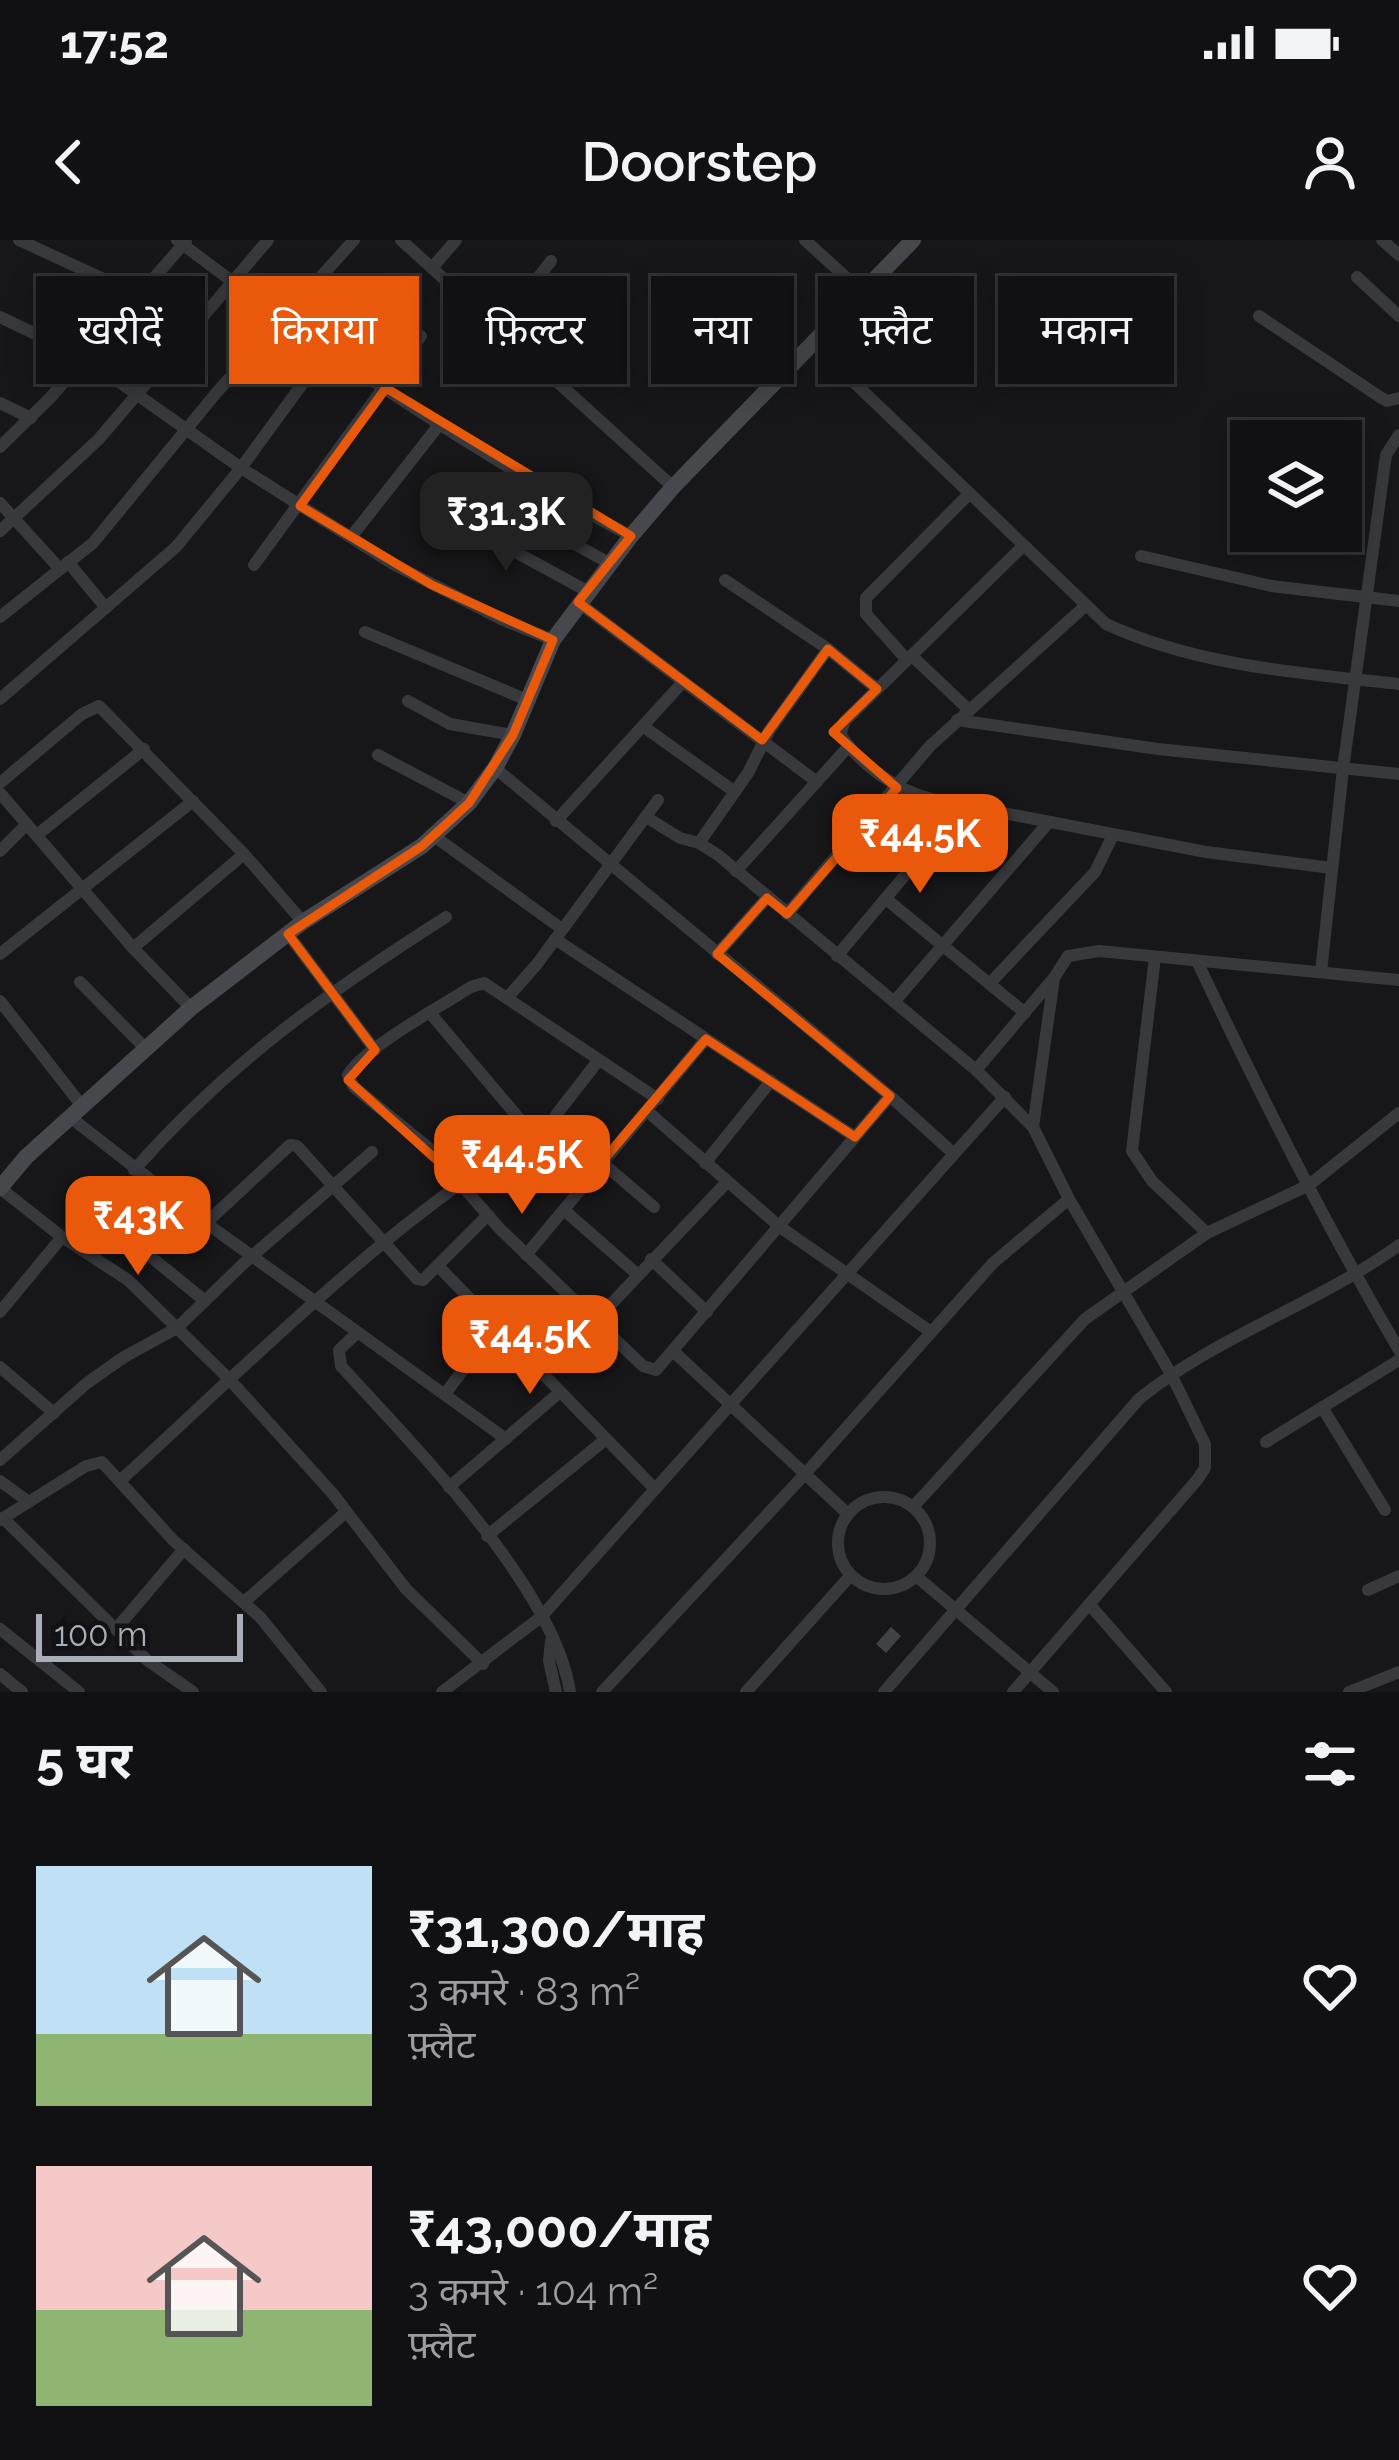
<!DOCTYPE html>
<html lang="hi">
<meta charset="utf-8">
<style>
:root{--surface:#111113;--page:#1e1f21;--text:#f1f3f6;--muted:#9c9da0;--line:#303133;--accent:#ea580c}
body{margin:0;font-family:Raleway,"Noto Sans Devanagari",sans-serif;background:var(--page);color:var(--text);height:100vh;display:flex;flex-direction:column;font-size:45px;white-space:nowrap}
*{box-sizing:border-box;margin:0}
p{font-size:39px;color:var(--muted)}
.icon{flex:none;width:66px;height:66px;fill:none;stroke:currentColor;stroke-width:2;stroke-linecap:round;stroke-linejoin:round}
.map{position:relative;height:1452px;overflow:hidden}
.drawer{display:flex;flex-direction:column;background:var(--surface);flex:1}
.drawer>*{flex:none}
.banner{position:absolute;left:36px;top:36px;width:1329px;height:108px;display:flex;gap:24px}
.buttons{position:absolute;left:1230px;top:180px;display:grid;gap:24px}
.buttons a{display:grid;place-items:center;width:132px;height:132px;border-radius:0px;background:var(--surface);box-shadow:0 6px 30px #0003,0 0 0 3px var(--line);font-size:60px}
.scale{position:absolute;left:36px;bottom:30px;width:207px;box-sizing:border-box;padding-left:12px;border:6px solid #a9aeb8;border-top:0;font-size:33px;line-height:42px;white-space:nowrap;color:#a9aeb8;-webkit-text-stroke:9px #121214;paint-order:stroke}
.price{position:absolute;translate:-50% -102px;padding:0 27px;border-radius:24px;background:var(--accent);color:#fff;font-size:39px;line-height:78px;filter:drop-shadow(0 3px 6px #0008)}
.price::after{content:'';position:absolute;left:50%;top:72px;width:36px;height:27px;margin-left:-18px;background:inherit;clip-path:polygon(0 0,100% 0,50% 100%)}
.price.on{background:#222;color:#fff}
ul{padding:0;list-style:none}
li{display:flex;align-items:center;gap:36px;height:300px;padding:0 36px}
li span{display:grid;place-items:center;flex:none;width:336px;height:240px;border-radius:0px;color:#555}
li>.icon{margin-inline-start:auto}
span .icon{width:144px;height:144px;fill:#fffc;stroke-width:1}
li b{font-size:51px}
h2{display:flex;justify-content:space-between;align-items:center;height:144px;padding:0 36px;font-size:51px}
.chip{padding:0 42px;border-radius:0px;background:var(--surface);box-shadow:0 6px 30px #0003,0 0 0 3px var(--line);font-size:42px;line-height:108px}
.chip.on{background:var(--accent);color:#fff}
.status{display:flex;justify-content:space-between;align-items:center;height:84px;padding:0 60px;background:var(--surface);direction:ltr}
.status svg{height:33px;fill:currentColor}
header{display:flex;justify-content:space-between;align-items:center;height:156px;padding:0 36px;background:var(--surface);font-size:54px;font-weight:600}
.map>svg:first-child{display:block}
.building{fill:#414246}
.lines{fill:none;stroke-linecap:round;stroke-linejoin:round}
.street{stroke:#38393d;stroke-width:12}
.secondary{stroke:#46484d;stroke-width:16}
.marked{fill:none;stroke:#e8590c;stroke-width:9;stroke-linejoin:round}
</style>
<div class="status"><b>17:52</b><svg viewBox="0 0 49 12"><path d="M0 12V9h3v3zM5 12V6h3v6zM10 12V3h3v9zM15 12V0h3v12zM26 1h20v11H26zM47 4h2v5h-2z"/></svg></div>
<header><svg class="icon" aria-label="back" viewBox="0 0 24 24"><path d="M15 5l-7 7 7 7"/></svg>Doorstep<svg class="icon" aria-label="person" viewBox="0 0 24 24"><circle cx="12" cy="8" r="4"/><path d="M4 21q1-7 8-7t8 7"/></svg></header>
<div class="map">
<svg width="1399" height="1452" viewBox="0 0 1399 1452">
<rect width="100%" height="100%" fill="#171719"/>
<!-- building -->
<path class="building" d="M891,1387L901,1396L886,1413L876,1404Z"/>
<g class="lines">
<!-- street -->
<g class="street">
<path d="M19,0L138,55"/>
<path d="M177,0C320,109 471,212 631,296"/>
<path d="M401,0L673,247"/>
<path d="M805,0L863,53"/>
<path d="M1382,0L1399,15"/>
<path d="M432,28L456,0"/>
<path d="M1357,37L1399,76"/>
<path d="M1259,76L1380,157L1387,161L1399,158"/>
<path d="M0,77L84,117L241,228L393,324L503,380L553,400"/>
<path d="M498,89L551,21"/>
<path d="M814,104L1106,384C1197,426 1300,433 1399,444"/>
<path d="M0,163L31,178"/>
<path d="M0,207L50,158L186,1"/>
<path d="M0,263L60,329"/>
<path d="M504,265L609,323"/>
<path d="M448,275L587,351"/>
<path d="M0,291L99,199L268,0"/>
<path d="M351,297L439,185"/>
<path d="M1022,307L845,481L840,494C860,525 896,550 931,559L1206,612L1332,628"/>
<path d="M1141,316L1271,346L1399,361"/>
<path d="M68,322L106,368"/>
<path d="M254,325L421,96"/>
<path d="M725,340L828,409L877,449"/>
<path d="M579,363L817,542"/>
<path d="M0,377L93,303L217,152L354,0"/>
<path d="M365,392L527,460"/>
<path d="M912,416L969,470"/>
<path d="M907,420L866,374V358L968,255"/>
<path d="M0,459L176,307L241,228L371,50"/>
<path d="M408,461L450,484L513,495"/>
<path d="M957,480L1158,509L1399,534"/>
<path d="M644,487L735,552"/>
<path d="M378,515L469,563"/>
<path d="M495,528L890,856L953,913"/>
<path d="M0,543L82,474L99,466L244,614L303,682"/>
<path d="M0,553L133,708L191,768"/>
<path d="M646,577L680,598L699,603L718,615L976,830L1033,887L1069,959L1171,1134L1205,1204V1228L1197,1240L1013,1452"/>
<path d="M556,581L683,442"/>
<path d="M37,595L144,509"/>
<path d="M434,596L562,689"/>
<path d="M699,603L748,533L769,491L828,409"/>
<path d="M0,611L27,584"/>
<path d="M736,631L849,506"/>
<path d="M886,659L1025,773"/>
<path d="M787,674L930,506L1084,367"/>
<path d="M288,694L375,810"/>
<path d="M555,699L855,897"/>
<path d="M133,708L244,614"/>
<path d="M0,714L193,561"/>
<path d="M717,714L767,658"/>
<path d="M837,716L965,564"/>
<path d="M1155,717L1132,911L1152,941L1207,993"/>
<path d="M1197,721C1259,853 1325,984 1399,1110"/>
<path d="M1321,732L1343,529L1386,215L1399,195"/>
<path d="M80,742L146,809"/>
<path d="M991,742L1095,632L1113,595"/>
<path d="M507,758L537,724L658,560"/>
<path d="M0,761L82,866"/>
<path d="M894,762L1048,583"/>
<path d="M430,773L533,895"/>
<path d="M976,830L1053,739"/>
<path d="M658,859L484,743L471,747C443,765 362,809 348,835L354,847L431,910L500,989L643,1126L656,1130L890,856"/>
<path d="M647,871L780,987L931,1092"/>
<path d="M556,875L598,821"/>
<path d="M70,877L206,983L506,1199"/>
<path d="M1033,887L1054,738L1068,716L1099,711L1399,740"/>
<path d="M705,923L771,841"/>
<path d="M134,930C229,822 327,753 446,677"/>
<path d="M0,948L62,997L128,1040L230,1140L333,1254L406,1349L483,1424"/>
<path d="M564,970L637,1034"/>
<path d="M102,977L205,1061"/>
<path d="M206,983L290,905L297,906L417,1039L423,1040L488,975"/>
<path d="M526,1015L706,799"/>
<path d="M651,1019L707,1072"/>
<path d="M440,1028L655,1249"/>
<path d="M0,1072L62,997"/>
<path d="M595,1081L727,942"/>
<path d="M357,1093L339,1110L341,1126C412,1204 555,1348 570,1452"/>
<path d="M673,1111L848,1274"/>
<path d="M0,1127L54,1173"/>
<path d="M445,1154L496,1086"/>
<path d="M1322,1167L1385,1270"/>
<path d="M1266,1202L1399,1120"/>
<path d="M0,1220L87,1143L124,1117L177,1088L243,1024L372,912"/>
<path d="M121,1240C257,1116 389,980 549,885L564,890L654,967"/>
<path d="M0,1241L29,1262"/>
<path d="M449,1247L560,1152"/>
<circle cx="884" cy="1303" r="46"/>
<path d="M913,1267L1085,1079L1207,993L1309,945L1399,873"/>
<path d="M3,1278L147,1420L193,1452"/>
<path d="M0,1280L86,1226L102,1222L173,1300L260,1377L321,1452"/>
<path d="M487,1296L606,1199"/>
<path d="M916,1336L1053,1452"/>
<path d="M1368,1350L1399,1336"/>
<path d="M244,1362L346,1272"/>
<path d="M1089,1364L1166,1452"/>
<path d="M0,1389L79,1452"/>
<path d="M116,1389L184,1309"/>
<path d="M551,1401L549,1421L556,1452"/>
<path d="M0,1434L22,1452"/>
<path d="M442,1452L541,1377L1005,857"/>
<path d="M602,1452L805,1234L993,1023L1069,959"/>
<path d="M746,1452L851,1335"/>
<path d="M884,1452L1139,1159C1218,1095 1318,1064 1399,1005"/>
<path d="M1349,1452L1399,1432"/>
</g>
<!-- secondary -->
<path class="secondary" d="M0,948L26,917L191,768L303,682L422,606L469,563L495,528L513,495L553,400L631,296L673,247L913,0"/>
</g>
<!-- marked area -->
<path class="marked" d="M386,148L631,296L578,362L762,500L828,409L877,449L833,492L897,548L787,674L767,658L717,714L890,856L855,897L706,799L601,923L555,882L462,943L348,840L375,810L288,694L422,606L469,563L513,495L553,400L432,345L300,266Z"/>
</svg>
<div class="buttons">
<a><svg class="icon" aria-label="layers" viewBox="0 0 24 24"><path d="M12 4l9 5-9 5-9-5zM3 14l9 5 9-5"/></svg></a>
</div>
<div class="scale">100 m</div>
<b class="price on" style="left:506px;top:334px">₹31.3K</b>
<b class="price" style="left:920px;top:656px">₹44.5K</b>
<b class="price" style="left:522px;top:977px">₹44.5K</b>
<b class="price" style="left:138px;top:1038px">₹43K</b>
<b class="price" style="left:530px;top:1157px">₹44.5K</b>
<div class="banner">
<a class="chip">खरीदें</a>
<a class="chip on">किराया</a>
<a class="chip">फ़िल्टर</a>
<a class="chip">नया</a>
<a class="chip">फ़्लैट</a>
<a class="chip">मकान</a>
</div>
</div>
<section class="drawer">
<h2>5 घर<svg class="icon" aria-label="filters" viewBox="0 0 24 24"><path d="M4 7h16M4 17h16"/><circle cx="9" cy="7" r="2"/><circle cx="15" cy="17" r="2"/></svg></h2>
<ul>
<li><span style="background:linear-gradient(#bfe0f5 70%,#8fb573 0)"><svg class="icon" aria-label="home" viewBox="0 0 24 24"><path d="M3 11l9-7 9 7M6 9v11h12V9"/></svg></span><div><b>₹31,300/माह</b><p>3 कमरे · 83 m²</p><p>फ़्लैट</p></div><svg class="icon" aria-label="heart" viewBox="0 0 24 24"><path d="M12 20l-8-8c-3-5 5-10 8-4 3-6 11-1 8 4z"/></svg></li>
<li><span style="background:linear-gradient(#f6c9c9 60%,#8fb573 0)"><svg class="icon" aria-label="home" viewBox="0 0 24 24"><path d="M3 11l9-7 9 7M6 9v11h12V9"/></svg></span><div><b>₹43,000/माह</b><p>3 कमरे · 104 m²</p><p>फ़्लैट</p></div><svg class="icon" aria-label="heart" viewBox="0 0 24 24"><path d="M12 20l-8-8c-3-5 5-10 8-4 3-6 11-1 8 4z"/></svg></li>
</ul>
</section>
